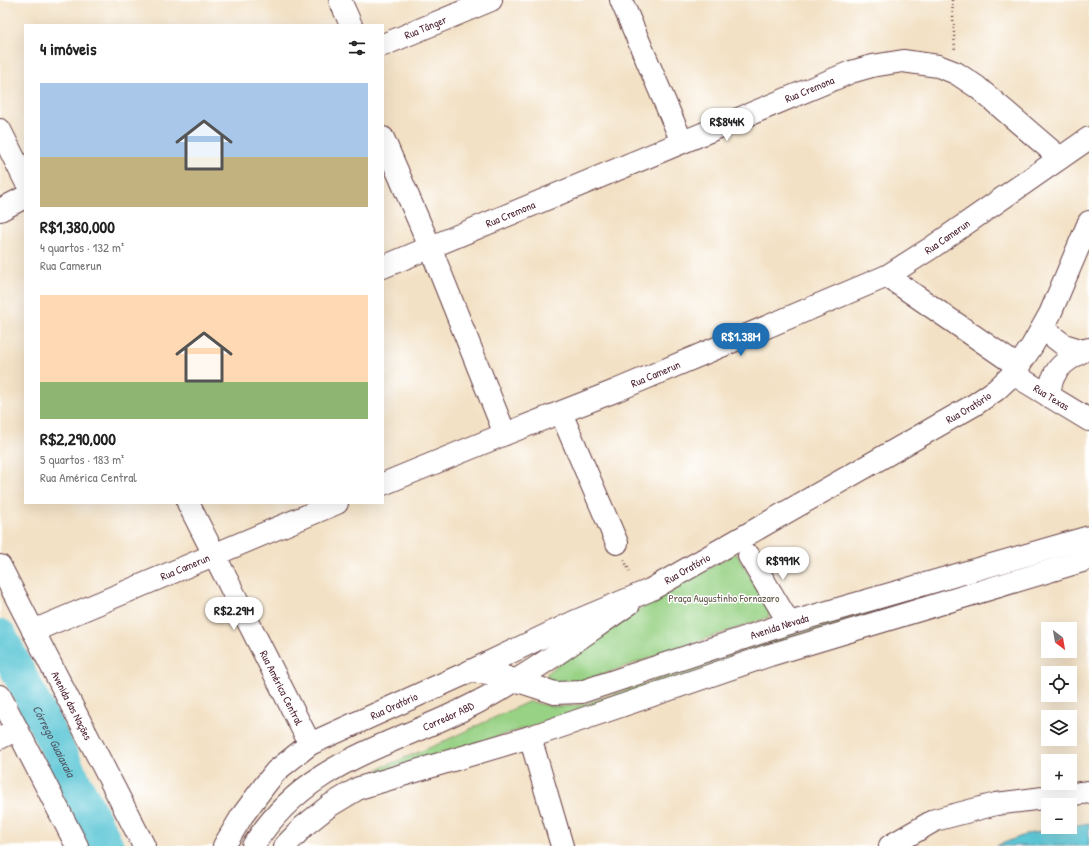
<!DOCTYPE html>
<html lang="pt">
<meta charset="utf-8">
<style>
:root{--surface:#fff;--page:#f6f6f6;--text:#222;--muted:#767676;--accent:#1f6fb2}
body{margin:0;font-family:"Patrick Hand",sans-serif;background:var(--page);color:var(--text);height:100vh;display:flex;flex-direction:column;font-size:15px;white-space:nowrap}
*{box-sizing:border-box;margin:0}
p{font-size:13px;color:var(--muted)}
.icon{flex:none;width:22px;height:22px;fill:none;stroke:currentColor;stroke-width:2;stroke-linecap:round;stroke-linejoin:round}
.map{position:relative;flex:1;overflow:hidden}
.sheet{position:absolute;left:24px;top:24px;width:360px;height:480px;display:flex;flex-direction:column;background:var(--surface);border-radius:0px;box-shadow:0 4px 16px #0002}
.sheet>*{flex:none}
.needle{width:26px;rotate:149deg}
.tools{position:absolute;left:1041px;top:622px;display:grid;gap:8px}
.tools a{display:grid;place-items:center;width:36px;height:36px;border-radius:0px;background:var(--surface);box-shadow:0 4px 16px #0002;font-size:20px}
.price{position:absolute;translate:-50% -34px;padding:0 9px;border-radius:14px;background:#fff;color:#222;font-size:13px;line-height:26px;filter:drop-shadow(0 1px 2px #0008)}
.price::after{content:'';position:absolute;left:50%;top:24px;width:12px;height:9px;margin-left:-6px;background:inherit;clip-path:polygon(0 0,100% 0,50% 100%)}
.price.current{background:var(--accent);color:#fff}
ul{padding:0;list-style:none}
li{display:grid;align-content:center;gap:8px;height:212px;padding:0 16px}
li span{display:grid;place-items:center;height:124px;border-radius:0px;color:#555}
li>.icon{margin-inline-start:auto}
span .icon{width:72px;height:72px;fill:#fffc;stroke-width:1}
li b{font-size:17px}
h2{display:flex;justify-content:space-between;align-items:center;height:48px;padding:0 16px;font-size:17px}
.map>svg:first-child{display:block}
.green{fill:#98d285;stroke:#717858}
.water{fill:#5bc6d5;stroke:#527280}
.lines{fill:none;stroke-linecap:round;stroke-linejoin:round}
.river{stroke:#5bc6d5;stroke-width:34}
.minor-casing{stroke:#633c42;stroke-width:24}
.major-casing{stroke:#633c42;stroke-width:24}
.path{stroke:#633c42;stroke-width:2.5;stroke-dasharray:1 3;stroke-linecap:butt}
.minor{stroke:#fff;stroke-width:22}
.major{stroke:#fff;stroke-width:22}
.labels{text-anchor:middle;stroke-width:3;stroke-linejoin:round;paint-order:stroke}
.street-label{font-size:11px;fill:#4a1f2b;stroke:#fff}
.park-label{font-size:11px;fill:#615546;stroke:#fff}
.water-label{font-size:12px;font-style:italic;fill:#505966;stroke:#fff}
</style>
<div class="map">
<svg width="1089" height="846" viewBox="0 0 1089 846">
<rect width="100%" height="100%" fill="#fff"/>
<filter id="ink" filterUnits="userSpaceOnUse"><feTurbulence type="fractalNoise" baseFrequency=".025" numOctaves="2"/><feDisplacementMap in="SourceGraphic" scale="8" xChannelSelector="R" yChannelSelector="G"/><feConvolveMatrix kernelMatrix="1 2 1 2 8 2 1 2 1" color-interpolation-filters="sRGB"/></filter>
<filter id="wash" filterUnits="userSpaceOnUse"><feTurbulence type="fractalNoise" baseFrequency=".012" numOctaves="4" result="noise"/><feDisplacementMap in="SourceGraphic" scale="16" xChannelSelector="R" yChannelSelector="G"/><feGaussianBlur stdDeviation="0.9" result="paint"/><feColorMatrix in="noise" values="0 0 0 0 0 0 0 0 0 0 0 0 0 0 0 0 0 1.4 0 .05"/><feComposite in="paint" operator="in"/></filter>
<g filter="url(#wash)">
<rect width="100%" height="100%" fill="#f3e1c5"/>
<!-- green -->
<g class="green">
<path d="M736,553L769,609V617L586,680C575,682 555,688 546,678L548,672L643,607Z"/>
<path d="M987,575L988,579L559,718L380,772L378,769L436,745L530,701C550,708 568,708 588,703L776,639Z"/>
</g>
<!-- water -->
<path class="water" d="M1089,823V846H996L1027,834Z"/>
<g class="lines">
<!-- river -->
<path class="river" id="s1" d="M0,636L107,846"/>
</g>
</g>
<g filter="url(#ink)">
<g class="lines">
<defs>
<g id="minor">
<path d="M340,0L351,25"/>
<path d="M621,0L682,142"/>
<path id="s2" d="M383,45L491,0"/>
<path d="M0,130L25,180"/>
<path d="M383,138L430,247L505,434"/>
<path d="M0,210L25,197"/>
<path id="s3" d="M383,267L851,72L872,66L903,61L938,66L956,73L977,87L1060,158"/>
<path d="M887,276L1019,367"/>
<path d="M1043,329L1064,345L1083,351L1089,349"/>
<path d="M1049,396C1051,371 1061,363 1083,351"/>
<path d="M561,413L617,543"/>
<path id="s4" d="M383,484L505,434L615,391L887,276L931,248L1089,138"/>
<path id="s5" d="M188,503L310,744"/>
<path d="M749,556L789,623"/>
<path id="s6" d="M33,631L337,503"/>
<path d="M530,737L562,846"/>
<path d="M0,738L17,729"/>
<path id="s7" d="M253,846C307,759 392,747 476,703C530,675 579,638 629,604"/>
<path d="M890,846L935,820L996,804L1089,792"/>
</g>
<g id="major">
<path id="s8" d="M1013,374L1089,420"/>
<path id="s9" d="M0,566L144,846"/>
<path id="s10" d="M471,671L496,674L555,693L581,692L789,623L1089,537"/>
<path d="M0,696L77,846"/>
<path id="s11" d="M224,846L242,816L265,785L276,771L310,744L471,671L576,621L650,590L974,405L996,390L1013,374L1032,346L1050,314L1089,222"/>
<path d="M285,846L304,826L329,806L359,788L530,737L770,655L1089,559"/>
</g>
</defs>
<!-- minor casing -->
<use href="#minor" class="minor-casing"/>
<!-- major casing -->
<use href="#major" class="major-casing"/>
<!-- path -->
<g class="path">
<path d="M952,0L955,50"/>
<path d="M624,560L630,572"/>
</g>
<!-- minor -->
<use href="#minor" class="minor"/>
<!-- major -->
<use href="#major" class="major"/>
</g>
</g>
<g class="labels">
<!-- street labels -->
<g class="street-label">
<text dy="4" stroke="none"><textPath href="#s2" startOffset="46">Rua Tânger</textPath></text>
<text dy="4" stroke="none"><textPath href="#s3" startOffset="462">Rua Cremona</textPath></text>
<text dy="4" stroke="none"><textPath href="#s3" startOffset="138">Rua Cremona</textPath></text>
<text dy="4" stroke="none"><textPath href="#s4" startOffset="617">Rua Camerun</textPath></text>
<text dy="4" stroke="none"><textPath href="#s4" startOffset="294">Rua Camerun</textPath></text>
<text dy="4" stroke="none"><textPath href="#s8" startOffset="45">Rua Texas</textPath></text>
<text dy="4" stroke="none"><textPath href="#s11" startOffset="875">Rua Oratório</textPath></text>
<text dy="4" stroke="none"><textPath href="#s6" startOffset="165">Rua Camerun</textPath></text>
<text dy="4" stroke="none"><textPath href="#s11" startOffset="551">Rua Oratório</textPath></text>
<text dy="4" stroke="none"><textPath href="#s10" startOffset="322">Avenida Nevada</textPath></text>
<text dy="4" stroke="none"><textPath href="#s5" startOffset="207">Rua América Central</textPath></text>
<text dy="4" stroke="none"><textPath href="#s9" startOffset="157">Avenida das Nações</textPath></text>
<text dy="4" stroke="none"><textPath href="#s11" startOffset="227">Rua Oratório</textPath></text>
<text dy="4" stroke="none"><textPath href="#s7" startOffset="239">Corredor ABD</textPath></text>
</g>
<!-- park labels -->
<g class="park-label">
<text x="724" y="602">Praça Augustinho Fornazaro</text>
</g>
<!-- water labels -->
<g class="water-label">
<text dy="4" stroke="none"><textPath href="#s1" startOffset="118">Córrego Guaiaxaia</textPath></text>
</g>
</g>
</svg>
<div class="tools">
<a><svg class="needle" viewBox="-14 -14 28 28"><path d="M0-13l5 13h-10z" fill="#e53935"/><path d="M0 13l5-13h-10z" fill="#767676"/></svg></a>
<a><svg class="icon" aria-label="locate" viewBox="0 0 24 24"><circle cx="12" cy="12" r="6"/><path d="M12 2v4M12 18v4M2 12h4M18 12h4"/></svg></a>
<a><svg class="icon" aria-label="layers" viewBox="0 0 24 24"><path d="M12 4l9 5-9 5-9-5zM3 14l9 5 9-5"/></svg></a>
<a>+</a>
<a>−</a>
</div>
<b class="price" style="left:727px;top:142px">R$844K</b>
<b class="price current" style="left:741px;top:357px">R$1.38M</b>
<b class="price" style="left:783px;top:581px">R$991K</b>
<b class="price" style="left:234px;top:631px">R$2.29M</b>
<section class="sheet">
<h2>4 imóveis<svg class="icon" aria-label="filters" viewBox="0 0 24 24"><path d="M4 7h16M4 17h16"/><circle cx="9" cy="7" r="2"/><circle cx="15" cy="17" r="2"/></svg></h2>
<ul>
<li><span style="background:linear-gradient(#a9c7e8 60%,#c2b280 0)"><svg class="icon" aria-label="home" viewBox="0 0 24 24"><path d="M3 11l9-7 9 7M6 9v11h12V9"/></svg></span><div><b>R$1,380,000</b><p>4 quartos · 132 m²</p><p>Rua Camerun</p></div></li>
<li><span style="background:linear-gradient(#ffd9b3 70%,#8fb573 0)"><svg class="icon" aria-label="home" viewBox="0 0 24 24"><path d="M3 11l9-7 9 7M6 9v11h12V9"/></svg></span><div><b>R$2,290,000</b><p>5 quartos · 183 m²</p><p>Rua América Central</p></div></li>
</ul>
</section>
</div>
